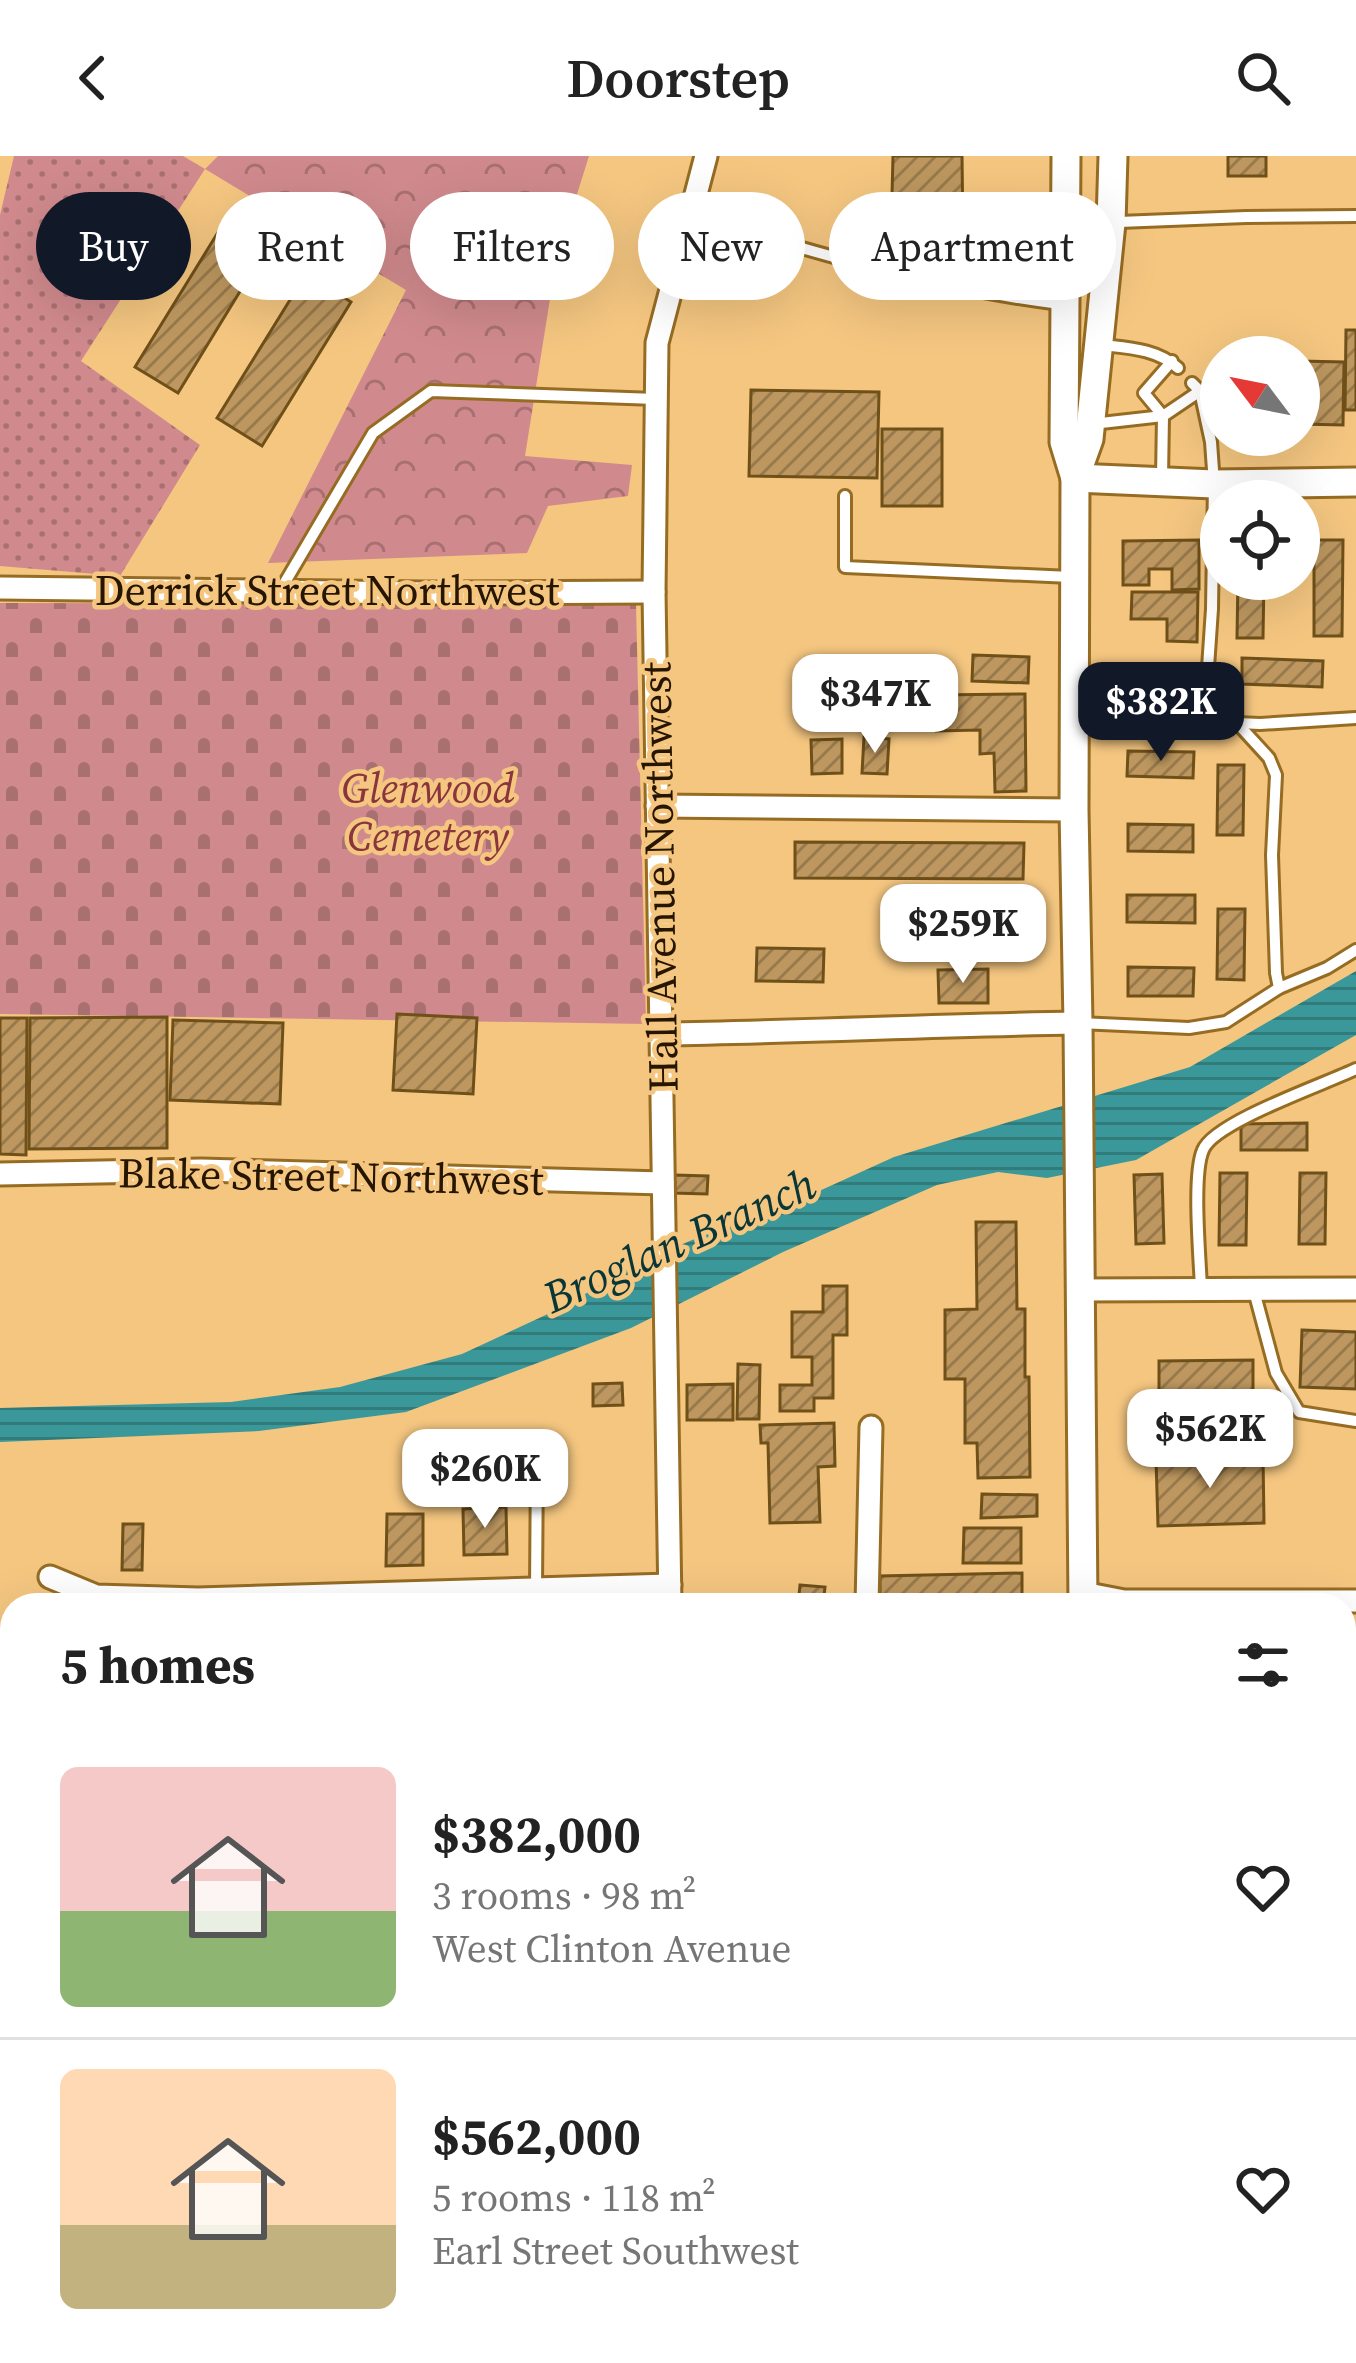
<!DOCTYPE html>
<meta charset="utf-8">
<style>
:root{--surface:#fff;--page:#f2f2f2;--text:#222;--muted:#767676;--line:#e0e0e0;--accent:#111827}
body{margin:0;font-family:"Source Serif 4",serif;background:var(--page);color:var(--text);height:100vh;display:flex;flex-direction:column;font-size:45px;white-space:nowrap}
*{box-sizing:border-box;margin:0}
p{font-size:39px;color:var(--muted)}
.icon{flex:none;width:66px;height:66px;fill:none;stroke:currentColor;stroke-width:2;stroke-linecap:round;stroke-linejoin:round}
.map{position:relative;flex:1;overflow:hidden}
.sheet{position:absolute;left:0px;top:1437px;width:1356px;height:771px;display:flex;flex-direction:column;background:var(--surface);border-radius:36px 36px 0 0;box-shadow:0 12px 48px #0002}
.sheet>*{flex:none}
.hud{position:absolute;left:36px;top:36px;width:1284px;height:108px;display:flex;gap:24px}
.needle{width:78px;rotate:302deg}
.fabs{position:absolute;left:1200px;top:180px;display:grid;gap:24px}
.fabs a{display:grid;place-items:center;width:120px;height:120px;border-radius:50%;background:var(--surface);box-shadow:0 12px 48px #0002;font-size:60px}
.price{position:absolute;translate:-50% -102px;padding:0 27px;border-radius:24px;background:#fff;color:#222;font-size:39px;line-height:78px;filter:drop-shadow(0 3px 6px #0008)}
.price::after{content:'';position:absolute;left:50%;top:72px;width:36px;height:27px;margin-left:-18px;background:inherit;clip-path:polygon(0 0,100% 0,50% 100%)}
.price.active{background:var(--accent);color:#fff}
ul{padding:0;list-style:none}
li{display:flex;align-items:center;gap:36px;height:300px;padding:0 60px}
li+li{border-top:3px solid var(--line)}
li span{display:grid;place-items:center;flex:none;width:336px;height:240px;border-radius:18px;color:#555}
li>.icon{margin-inline-start:auto}
span .icon{width:144px;height:144px;fill:#fffc;stroke-width:1}
li b{font-size:51px}
h2{display:flex;justify-content:space-between;align-items:center;height:144px;padding:0 60px;font-size:51px}
.chip{padding:0 42px;border-radius:54px;background:var(--surface);box-shadow:0 12px 48px #0002;font-size:42px;line-height:108px}
.chip.active{background:var(--accent);color:#fff}
header{display:flex;justify-content:space-between;align-items:center;height:156px;padding:0 60px;background:var(--surface);font-size:54px;font-weight:600}
.map>svg:first-child{display:block}
.grass{fill:url(#grass-dots)}
.forest{fill:url(#forest-crowns)}
.cemetery{fill:url(#cemetery-stones)}
.park{fill:#d08a8d}
.water{fill:url(#water-rules)}
.building{fill:url(#building-hatch);stroke:#705019;stroke-width:3}
.lines{fill:none;stroke-linecap:round;stroke-linejoin:round}
.service-casing{stroke:#966c23;stroke-width:16}
.minor-casing{stroke:#966c23;stroke-width:27}
.tertiary-casing{stroke:#966c23;stroke-width:33}
.service{stroke:#fff;stroke-width:10}
.minor{stroke:#fff;stroke-width:21}
.tertiary{stroke:#fff;stroke-width:27}
.labels{text-anchor:middle;stroke-width:9;stroke-linejoin:round;paint-order:stroke}
.street-label{font-size:42px;fill:#261500;stroke:#f4c680}
.park-label{font-size:42px;font-style:italic;fill:#8a353e;stroke:#f4c680}
.water-label{font-size:45px;font-style:italic;fill:#093637;stroke:#f4c680}
</style>
<header><svg class="icon" aria-label="back" viewBox="0 0 24 24"><path d="M15 5l-7 7 7 7"/></svg>Doorstep<svg class="icon" aria-label="search" viewBox="0 0 24 24"><circle cx="10" cy="10" r="6"/><path d="M15 15l6 6"/></svg></header>
<div class="map">
<svg width="1356" height="2207" viewBox="0 0 1356 2207">
<defs>
<pattern id="grass-dots" width="8" height="8" patternUnits="userSpaceOnUse" patternTransform="scale(3)"><rect width="8" height="8" fill="#d08a8d"/><path d="M2 2h.1M6 6h.1" fill="none" stroke="#a97071" stroke-width="1.8" stroke-linecap="round"/></pattern>
<pattern id="forest-crowns" width="20" height="18" patternUnits="userSpaceOnUse" patternTransform="scale(3)"><rect width="20" height="18" fill="#d08a8d"/><path d="M2 6a3 3 0 1 1 6 0M12 15a3 3 0 1 1 6 0" fill="none" stroke="#a97071"/></pattern>
<pattern id="cemetery-stones" width="16" height="16" patternUnits="userSpaceOnUse" patternTransform="scale(3)"><rect width="16" height="16" fill="#d08a8d"/><path d="M2 7V4a2 2 0 0 1 4 0v3zM10 15v-3a2 2 0 0 1 4 0v3z" fill="#a97071"/></pattern>
<pattern id="water-rules" width="6" height="5" patternUnits="userSpaceOnUse" patternTransform="scale(3)"><rect width="6" height="5" fill="#3b989a"/><path d="M0 2.5h6" fill="none" stroke="#317b7b"/></pattern>
<pattern id="building-hatch" width="6" height="6" patternUnits="userSpaceOnUse" patternTransform="scale(3)"><rect width="6" height="6" fill="#bd975f"/><path d="M-1 1l2-2M0 6l6-6M5 7l2-2" fill="none" stroke="#997a4c"/></pattern>
</defs>
<rect width="100%" height="100%" fill="#f4c680"/>
<!-- grass -->
<path class="grass" d="M14,0H183L205,13L81,205L200,289L120,420L0,410V59Z"/>
<!-- forest -->
<path class="forest" d="M218,0H589L556,105L525,300L632,309L628,340L548,350L527,397L268,407L406,134L205,13Z"/>
<!-- cemetery -->
<path class="cemetery" d="M0,447L636,448L646,868L0,858Z"/>
<!-- park -->
<path class="park" d="M872,2196H1066L1065,2207H872Z"/>
<!-- water -->
<path class="water" d="M1356,815V879L1136,1004L1047,1022L998,1016L937,1029L783,1096L631,1172L406,1256L259,1275L0,1286V1252L231,1246L340,1231L462,1198L565,1150L635,1108L709,1077L762,1061L894,1001L1190,911Z"/>
<!-- building -->
<g class="building">
<path d="M893,0H962L963,77L891,79Z"/>
<rect x="1228" y="0" width="38" height="20"/>
<path d="M225,65L267,91L178,237L135,211Z"/>
<path d="M306,118L351,146L262,290L217,262Z"/>
<path d="M1346,174H1356V254H1345Z"/>
<path d="M1299,205L1344,206L1343,269L1299,268Z"/>
<path d="M751,234L879,236L877,322L749,320Z"/>
<rect x="882" y="273" width="60" height="77"/>
<path d="M1199,384V433L1172,434V413H1149V429H1123V385Z"/>
<path d="M1314,384H1343L1342,480H1314Z"/>
<path d="M1238,423H1264L1263,482H1237Z"/>
<path d="M1132,436H1198L1197,486L1167,485V463H1131Z"/>
<path d="M973,499L1029,501L1028,527L972,525Z"/>
<path d="M1242,502L1323,505L1322,531L1242,528Z"/>
<path d="M1025,538L1026,635L995,636L994,597L980,598V574L936,575L935,539Z"/>
<path d="M864,581L889,583L887,618L862,617Z"/>
<path d="M842,583V617L812,618L811,584Z"/>
<path d="M1128,595L1194,596L1193,622L1127,620Z"/>
<path d="M1218,609H1244L1243,679H1217Z"/>
<path d="M1128,668L1193,669V696L1128,695Z"/>
<path d="M795,686L1024,687L1023,723L795,722Z"/>
<path d="M1127,739H1195V767L1127,766Z"/>
<path d="M1218,753H1245L1244,824L1217,823Z"/>
<path d="M757,792L824,793L823,826L756,825Z"/>
<path d="M1128,811L1194,812L1193,840H1128Z"/>
<path d="M988,813V847H939L938,814Z"/>
<path d="M397,858L477,862L473,938L393,934Z"/>
<path d="M167,861V992L29,993L30,862Z"/>
<path d="M0,862H27L26,999L0,998Z"/>
<path d="M173,864L283,867L280,948L170,944Z"/>
<path d="M1307,967V994H1241V968Z"/>
<path d="M1220,1017H1247L1246,1089H1219Z"/>
<path d="M1300,1017H1326L1325,1088H1299Z"/>
<path d="M1162,1018L1164,1087L1136,1088L1134,1019Z"/>
<path d="M674,1019L708,1020L707,1038L673,1037Z"/>
<path d="M976,1066H1016L1017,1153H1025V1221H1029L1030,1321L978,1322L977,1287H965V1223H945V1154L977,1153Z"/>
<path d="M823,1130H847V1179H833V1242H814V1255H780V1229H812V1201H792V1156H823Z"/>
<path d="M1302,1174L1356,1176V1233L1300,1231Z"/>
<path d="M1253,1204V1279H1159V1205Z"/>
<path d="M738,1208L760,1209L759,1263H737Z"/>
<path d="M622,1227L623,1249L593,1250V1228Z"/>
<path d="M733,1228V1264H687V1229Z"/>
<path d="M834,1267L835,1310L818,1311L820,1366L770,1367L768,1287H761L760,1269Z"/>
<path d="M1263,1301L1264,1367L1158,1370L1156,1303Z"/>
<path d="M982,1338L1037,1339V1360L981,1362Z"/>
<path d="M506,1351L507,1398L464,1399L463,1353Z"/>
<path d="M387,1358H423V1409L386,1410Z"/>
<path d="M123,1368H143L142,1414H122Z"/>
<path d="M964,1372H1021V1407H963Z"/>
<path d="M1022,1417V1446L880,1449V1420Z"/>
<path d="M800,1429L825,1431L823,1449H798Z"/>
<path d="M0,2158L11,2159L10,2207H0Z"/>
<path d="M29,2196H66V2207H30Z"/>
<rect x="260" y="2196" width="105" height="11"/>
<path d="M457,2196H503V2207H456Z"/>
<path d="M570,2196H609V2207H569Z"/>
<rect x="1138" y="2196" width="104" height="11"/>
</g>
<g class="lines">
<defs>
<g id="service">
<path d="M692,54C720,62 744,74 771,83C865,111 962,136 1060,148"/>
<path d="M1068,68L1246,61L1356,60"/>
<path d="M1103,189C1129,192 1157,193 1178,212"/>
<path d="M1192,227L1200,235L1211,286L1214,328L1212,453L1207,526L1212,566"/>
<path d="M1092,268L1163,260L1200,235"/>
<path d="M1162,322L1163,260L1144,237L1172,205"/>
<path d="M845,340V411L1071,421"/>
<path d="M281,433L373,277L431,235L656,243"/>
<path d="M1078,563L1147,562L1237,567L1269,602L1276,619L1272,699L1276,817L1279,832"/>
<path d="M1237,567L1260,568L1356,562"/>
<path d="M1079,867L1189,872L1226,866L1279,832L1327,812L1356,794"/>
<path d="M1201,1133C1200,1103 1192,1019 1203,994C1214,966 1325,928 1356,913"/>
<path d="M1254,1135L1276,1217L1299,1256L1356,1265"/>
<path d="M536,1433L537,1299"/>
<path d="M1344,2095L1356,2096"/>
<path d="M842,2196L843,2207"/>
</g>
<g id="minor">
<path d="M0,432L425,437L654,436"/>
<path d="M657,650L1074,654"/>
<path d="M662,878C801,876 940,869 1078,867"/>
<path d="M0,1018L201,1014L663,1027"/>
<path d="M1080,1134L1356,1133"/>
<path d="M50,1421L96,1440L198,1443L670,1429"/>
<path d="M1083,1437L1124,1445H1356"/>
<path d="M670,1449L654,436L657,187L706,0"/>
<path d="M867,1449L871,1271"/>
<path d="M1344,1608L1356,1607"/>
<path d="M12,1697H9L5,1817H12"/>
<path d="M1344,1967L1356,1975"/>
<path d="M0,2112L12,2111"/>
<path d="M674,2196V2207"/>
</g>
<g id="tertiary">
<path d="M1066,0L1064,286L1075,322L1074,654L1078,867L1083,1449"/>
<path d="M1075,322L1089,283L1111,67L1113,0"/>
<path d="M1075,322L1214,328L1356,326"/>
<path d="M1091,2196V2207"/>
</g>
</defs>
<!-- service casing -->
<use href="#service" class="service-casing"/>
<!-- minor casing -->
<use href="#minor" class="minor-casing"/>
<!-- tertiary casing -->
<use href="#tertiary" class="tertiary-casing"/>
<!-- service -->
<use href="#service" class="service"/>
<!-- minor -->
<use href="#minor" class="minor"/>
<!-- tertiary -->
<use href="#tertiary" class="tertiary"/>
</g>
<g class="labels">
<!-- street labels -->
<g class="street-label">
<text x="327" y="449">Derrick Street Northwest</text>
<text transform="translate(659 721) rotate(-91)" y="15">Hall Avenue Northwest</text>
<text transform="translate(331 1020) rotate(1)" y="15">Blake Street Northwest</text>
</g>
<!-- park labels -->
<g class="park-label">
<text x="428" y="647">Glenwood<tspan x="428" dy="48">Cemetery</tspan></text>
</g>
<!-- water labels -->
<g class="water-label">
<text transform="translate(679 1084) rotate(-24)" y="16">Broglan Branch</text>
</g>
</g>
</svg>
<div class="fabs">
<a><svg class="needle" viewBox="-14 -14 28 28"><path d="M0-13l5 13h-10z" fill="#e53935"/><path d="M0 13l5-13h-10z" fill="#767676"/></svg></a>
<a><svg class="icon" aria-label="locate" viewBox="0 0 24 24"><circle cx="12" cy="12" r="6"/><path d="M12 2v4M12 18v4M2 12h4M18 12h4"/></svg></a>
</div>
<b class="price" style="left:875px;top:600px">$347K</b>
<b class="price active" style="left:1161px;top:608px">$382K</b>
<b class="price" style="left:963px;top:830px">$259K</b>
<b class="price" style="left:1210px;top:1335px">$562K</b>
<b class="price" style="left:485px;top:1375px">$260K</b>
<div class="hud">
<a class="chip active">Buy</a>
<a class="chip">Rent</a>
<a class="chip">Filters</a>
<a class="chip">New</a>
<a class="chip">Apartment</a>
</div>
<section class="sheet">
<h2>5 homes<svg class="icon" aria-label="filters" viewBox="0 0 24 24"><path d="M4 7h16M4 17h16"/><circle cx="9" cy="7" r="2"/><circle cx="15" cy="17" r="2"/></svg></h2>
<ul>
<li><span style="background:linear-gradient(#f6c9c9 60%,#8fb573 0)"><svg class="icon" aria-label="home" viewBox="0 0 24 24"><path d="M3 11l9-7 9 7M6 9v11h12V9"/></svg></span><div><b>$382,000</b><p>3 rooms · 98 m²</p><p>West Clinton Avenue</p></div><svg class="icon" aria-label="heart" viewBox="0 0 24 24"><path d="M12 20l-8-8c-3-5 5-10 8-4 3-6 11-1 8 4z"/></svg></li>
<li><span style="background:linear-gradient(#ffd9b3 65%,#c2b280 0)"><svg class="icon" aria-label="home" viewBox="0 0 24 24"><path d="M3 11l9-7 9 7M6 9v11h12V9"/></svg></span><div><b>$562,000</b><p>5 rooms · 118 m²</p><p>Earl Street Southwest</p></div><svg class="icon" aria-label="heart" viewBox="0 0 24 24"><path d="M12 20l-8-8c-3-5 5-10 8-4 3-6 11-1 8 4z"/></svg></li>
</ul>
</section>
</div>
